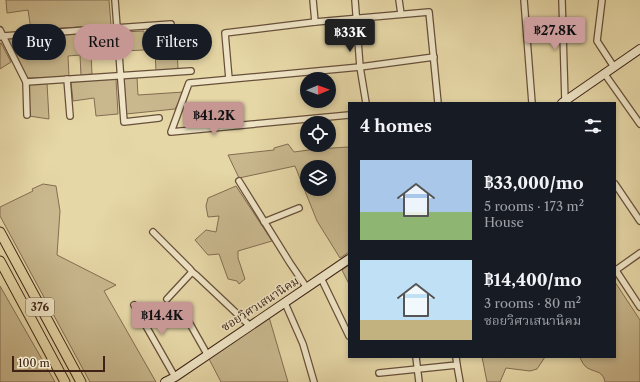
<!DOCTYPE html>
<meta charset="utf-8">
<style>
:root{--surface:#171b24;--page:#242831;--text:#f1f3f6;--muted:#9ea1a6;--accent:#c59692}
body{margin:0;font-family:"Libre Caslon Text","Noto Serif Thai",serif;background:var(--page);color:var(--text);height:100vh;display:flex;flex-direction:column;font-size:15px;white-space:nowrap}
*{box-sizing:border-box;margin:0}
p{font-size:13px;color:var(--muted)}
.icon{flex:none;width:22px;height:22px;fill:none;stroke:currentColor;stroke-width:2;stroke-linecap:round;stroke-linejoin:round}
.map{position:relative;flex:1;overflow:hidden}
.details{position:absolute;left:348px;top:102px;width:268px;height:256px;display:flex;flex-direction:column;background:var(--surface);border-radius:0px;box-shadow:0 2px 6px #0003}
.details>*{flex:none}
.guide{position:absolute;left:12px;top:24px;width:276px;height:36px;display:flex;gap:8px}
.needle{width:26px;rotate:89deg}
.fabs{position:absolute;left:300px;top:72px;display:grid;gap:8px}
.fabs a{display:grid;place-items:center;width:36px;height:36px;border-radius:50%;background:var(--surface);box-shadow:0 2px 6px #0003;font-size:20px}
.scale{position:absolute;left:12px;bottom:10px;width:93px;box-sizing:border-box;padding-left:4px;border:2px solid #3d2215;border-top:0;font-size:11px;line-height:14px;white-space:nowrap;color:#3d2215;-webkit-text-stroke:3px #efe5c6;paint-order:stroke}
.price{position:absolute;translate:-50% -34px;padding:0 9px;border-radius:4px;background:var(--accent);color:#111;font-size:13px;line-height:26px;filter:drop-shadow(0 1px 2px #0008)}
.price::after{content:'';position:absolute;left:50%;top:24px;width:12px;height:9px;margin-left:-6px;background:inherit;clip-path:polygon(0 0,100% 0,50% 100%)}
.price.selected{background:#222;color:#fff}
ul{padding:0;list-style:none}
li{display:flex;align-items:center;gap:12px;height:100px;padding:0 12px}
li span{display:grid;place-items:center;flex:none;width:112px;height:80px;border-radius:0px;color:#555}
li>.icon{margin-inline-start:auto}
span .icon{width:48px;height:48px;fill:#fffc;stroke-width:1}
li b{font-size:17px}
h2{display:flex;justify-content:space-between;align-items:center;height:48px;padding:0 12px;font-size:17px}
.chip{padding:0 14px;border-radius:18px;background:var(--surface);box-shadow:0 2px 6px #0003;font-size:14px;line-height:36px}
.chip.selected{background:var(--accent);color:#111}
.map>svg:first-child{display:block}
.green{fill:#c9b88e;stroke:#836d52;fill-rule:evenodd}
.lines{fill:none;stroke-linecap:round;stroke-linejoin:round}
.street-casing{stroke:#674f3a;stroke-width:8}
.secondary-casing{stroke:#3d2215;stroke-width:10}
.primary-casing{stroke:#3d2215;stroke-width:11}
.street{stroke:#efe5c6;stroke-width:5.5}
.secondary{stroke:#efe5c6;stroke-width:8}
.primary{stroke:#e6d7a7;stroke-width:9}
.labels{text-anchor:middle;stroke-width:3;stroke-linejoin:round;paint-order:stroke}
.shield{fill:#efe5c6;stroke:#725c4a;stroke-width:1}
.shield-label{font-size:11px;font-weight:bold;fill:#3d2215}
.street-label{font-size:12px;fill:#3d2215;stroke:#efe5c6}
</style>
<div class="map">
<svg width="640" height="382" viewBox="0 0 640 382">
<rect width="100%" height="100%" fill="#e6d7a7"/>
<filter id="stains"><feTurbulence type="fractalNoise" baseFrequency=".005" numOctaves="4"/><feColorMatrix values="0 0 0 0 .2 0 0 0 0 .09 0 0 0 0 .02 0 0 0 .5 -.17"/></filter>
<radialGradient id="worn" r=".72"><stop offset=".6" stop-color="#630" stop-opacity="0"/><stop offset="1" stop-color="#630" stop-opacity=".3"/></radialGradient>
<!-- green -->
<g class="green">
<path d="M6,0H109L111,25L31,30L28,10L7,13Z"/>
<path d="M144,31V50L123,51L122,32Z"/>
<path d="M112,32L114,52L91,54L92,74L81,76L80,55L68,56L69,77L27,78L7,38Z"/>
<path d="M0,43H1L11,62L0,69Z"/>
<path d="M177,48L178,69L156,71L155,50Z"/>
<path d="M137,77L138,95L184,92L175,109L126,114L124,78Z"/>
<path d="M116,79L118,114L96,116L94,98L73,101L71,82Z"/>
<path d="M47,83L49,119L29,116V84Z"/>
<path d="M288,144L294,152L316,149L349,147V252L340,258L317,221L295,166L239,178L228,155L274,150V148ZM307,167H329V189H307Z"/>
<path d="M43,184L56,186L60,211L57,255L116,285L104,291L156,382H90L0,216V207L33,191L32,189Z"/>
<path d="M236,186L272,241L238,251V258L245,279L239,284L237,281L228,279L219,254L208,255L195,240L206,230L216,232L219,216L208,217L206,206L208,198Z"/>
<path d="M349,265V284L342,270Z"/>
<path d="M615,282L640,320V382H605C603,369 592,373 585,366C583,364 581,360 580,357H615Z"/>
<path d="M0,286L55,382H0Z"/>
<path d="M269,317L288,382H221L208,357Z"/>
<path d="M482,357H545L537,369L530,371L506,368L500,382H487Z"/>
</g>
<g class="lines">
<defs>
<g id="street">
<path d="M115,0L124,122L159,118"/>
<path d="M313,0L315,22"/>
<path d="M355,0L360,67L366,103"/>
<path d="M399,0L401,14"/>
<path d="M524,0L532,103"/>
<path d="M562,0L565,101"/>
<path d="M602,0L597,41L614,67"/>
<path d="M0,30L26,82L27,115"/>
<path d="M0,37L3,36L171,24"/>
<path d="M604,73L640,124"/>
<path d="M67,79L70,116"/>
<path d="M229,79L225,33L315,22L429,12L438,103"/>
<path d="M26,82L191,71"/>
<path d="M349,115L171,132L189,83L360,67L434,57"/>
<path d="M239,181L290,263L307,288"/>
<path d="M615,184L640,221"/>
<path d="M264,222L299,208"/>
<path d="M153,232L190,269L192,272L196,275L249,325"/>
<path d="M615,269L640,307"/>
<path d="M616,270L640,253"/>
<path d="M321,278L349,336"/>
<path d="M167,299L192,272"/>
<path d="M285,303L303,344L314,382"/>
<path d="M134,305L175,377"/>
<path d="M185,315L207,354"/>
<path d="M416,357L419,382"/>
<path d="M457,365L460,382"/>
<path d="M379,373L457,365L456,357"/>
</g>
<g id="secondary">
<path d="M562,103L640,49"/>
<path d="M165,382L175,377L349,259"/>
</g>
<g id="primary">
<path d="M0,232L81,382"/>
<path d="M0,261L65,382"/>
</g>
</defs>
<!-- street casing -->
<use href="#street" class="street-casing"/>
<!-- secondary casing -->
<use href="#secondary" class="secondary-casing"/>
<!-- primary casing -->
<use href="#primary" class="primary-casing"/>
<!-- street -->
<use href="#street" class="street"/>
<!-- secondary -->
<use href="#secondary" class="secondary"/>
<!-- primary -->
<use href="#primary" class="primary"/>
</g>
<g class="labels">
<!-- shield labels -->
<rect class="shield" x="26" y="298" width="28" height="18" rx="3"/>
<g class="shield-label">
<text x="40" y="311">376</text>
</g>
<!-- street labels -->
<g class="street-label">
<text transform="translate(260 304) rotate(-33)" y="4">ซอยวิศวเสนานิคม</text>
</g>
</g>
<rect width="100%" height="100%" filter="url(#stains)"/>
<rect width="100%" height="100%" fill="url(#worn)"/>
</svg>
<div class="fabs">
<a><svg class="needle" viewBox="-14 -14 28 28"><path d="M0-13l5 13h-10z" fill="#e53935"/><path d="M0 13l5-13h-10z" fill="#9ea1a6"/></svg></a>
<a><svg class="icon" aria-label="locate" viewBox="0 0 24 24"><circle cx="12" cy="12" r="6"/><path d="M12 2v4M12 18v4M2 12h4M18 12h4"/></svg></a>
<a><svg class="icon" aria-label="layers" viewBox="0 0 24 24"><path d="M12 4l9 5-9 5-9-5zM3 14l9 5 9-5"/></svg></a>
</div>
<div class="scale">100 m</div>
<b class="price" style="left:555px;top:51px">฿27.8K</b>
<b class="price selected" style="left:350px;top:53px">฿33K</b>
<b class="price" style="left:214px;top:136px">฿41.2K</b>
<b class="price" style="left:162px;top:336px">฿14.4K</b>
<div class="guide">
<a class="chip">Buy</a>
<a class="chip selected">Rent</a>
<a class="chip">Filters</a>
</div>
<section class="details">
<h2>4 homes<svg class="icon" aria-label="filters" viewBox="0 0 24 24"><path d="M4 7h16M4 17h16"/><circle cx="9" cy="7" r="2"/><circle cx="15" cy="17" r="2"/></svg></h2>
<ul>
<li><span style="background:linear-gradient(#a9c7e8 65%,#8fb573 0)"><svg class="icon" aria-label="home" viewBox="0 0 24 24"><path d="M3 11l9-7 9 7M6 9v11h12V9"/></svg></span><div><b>฿33,000/mo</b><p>5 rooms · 173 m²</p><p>House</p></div></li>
<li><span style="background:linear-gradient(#bfe0f5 75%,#c2b280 0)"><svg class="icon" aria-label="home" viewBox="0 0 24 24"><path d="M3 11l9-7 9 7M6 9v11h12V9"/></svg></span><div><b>฿14,400/mo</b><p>3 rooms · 80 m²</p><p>ซอยวิศวเสนานิคม</p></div></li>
</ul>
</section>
</div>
